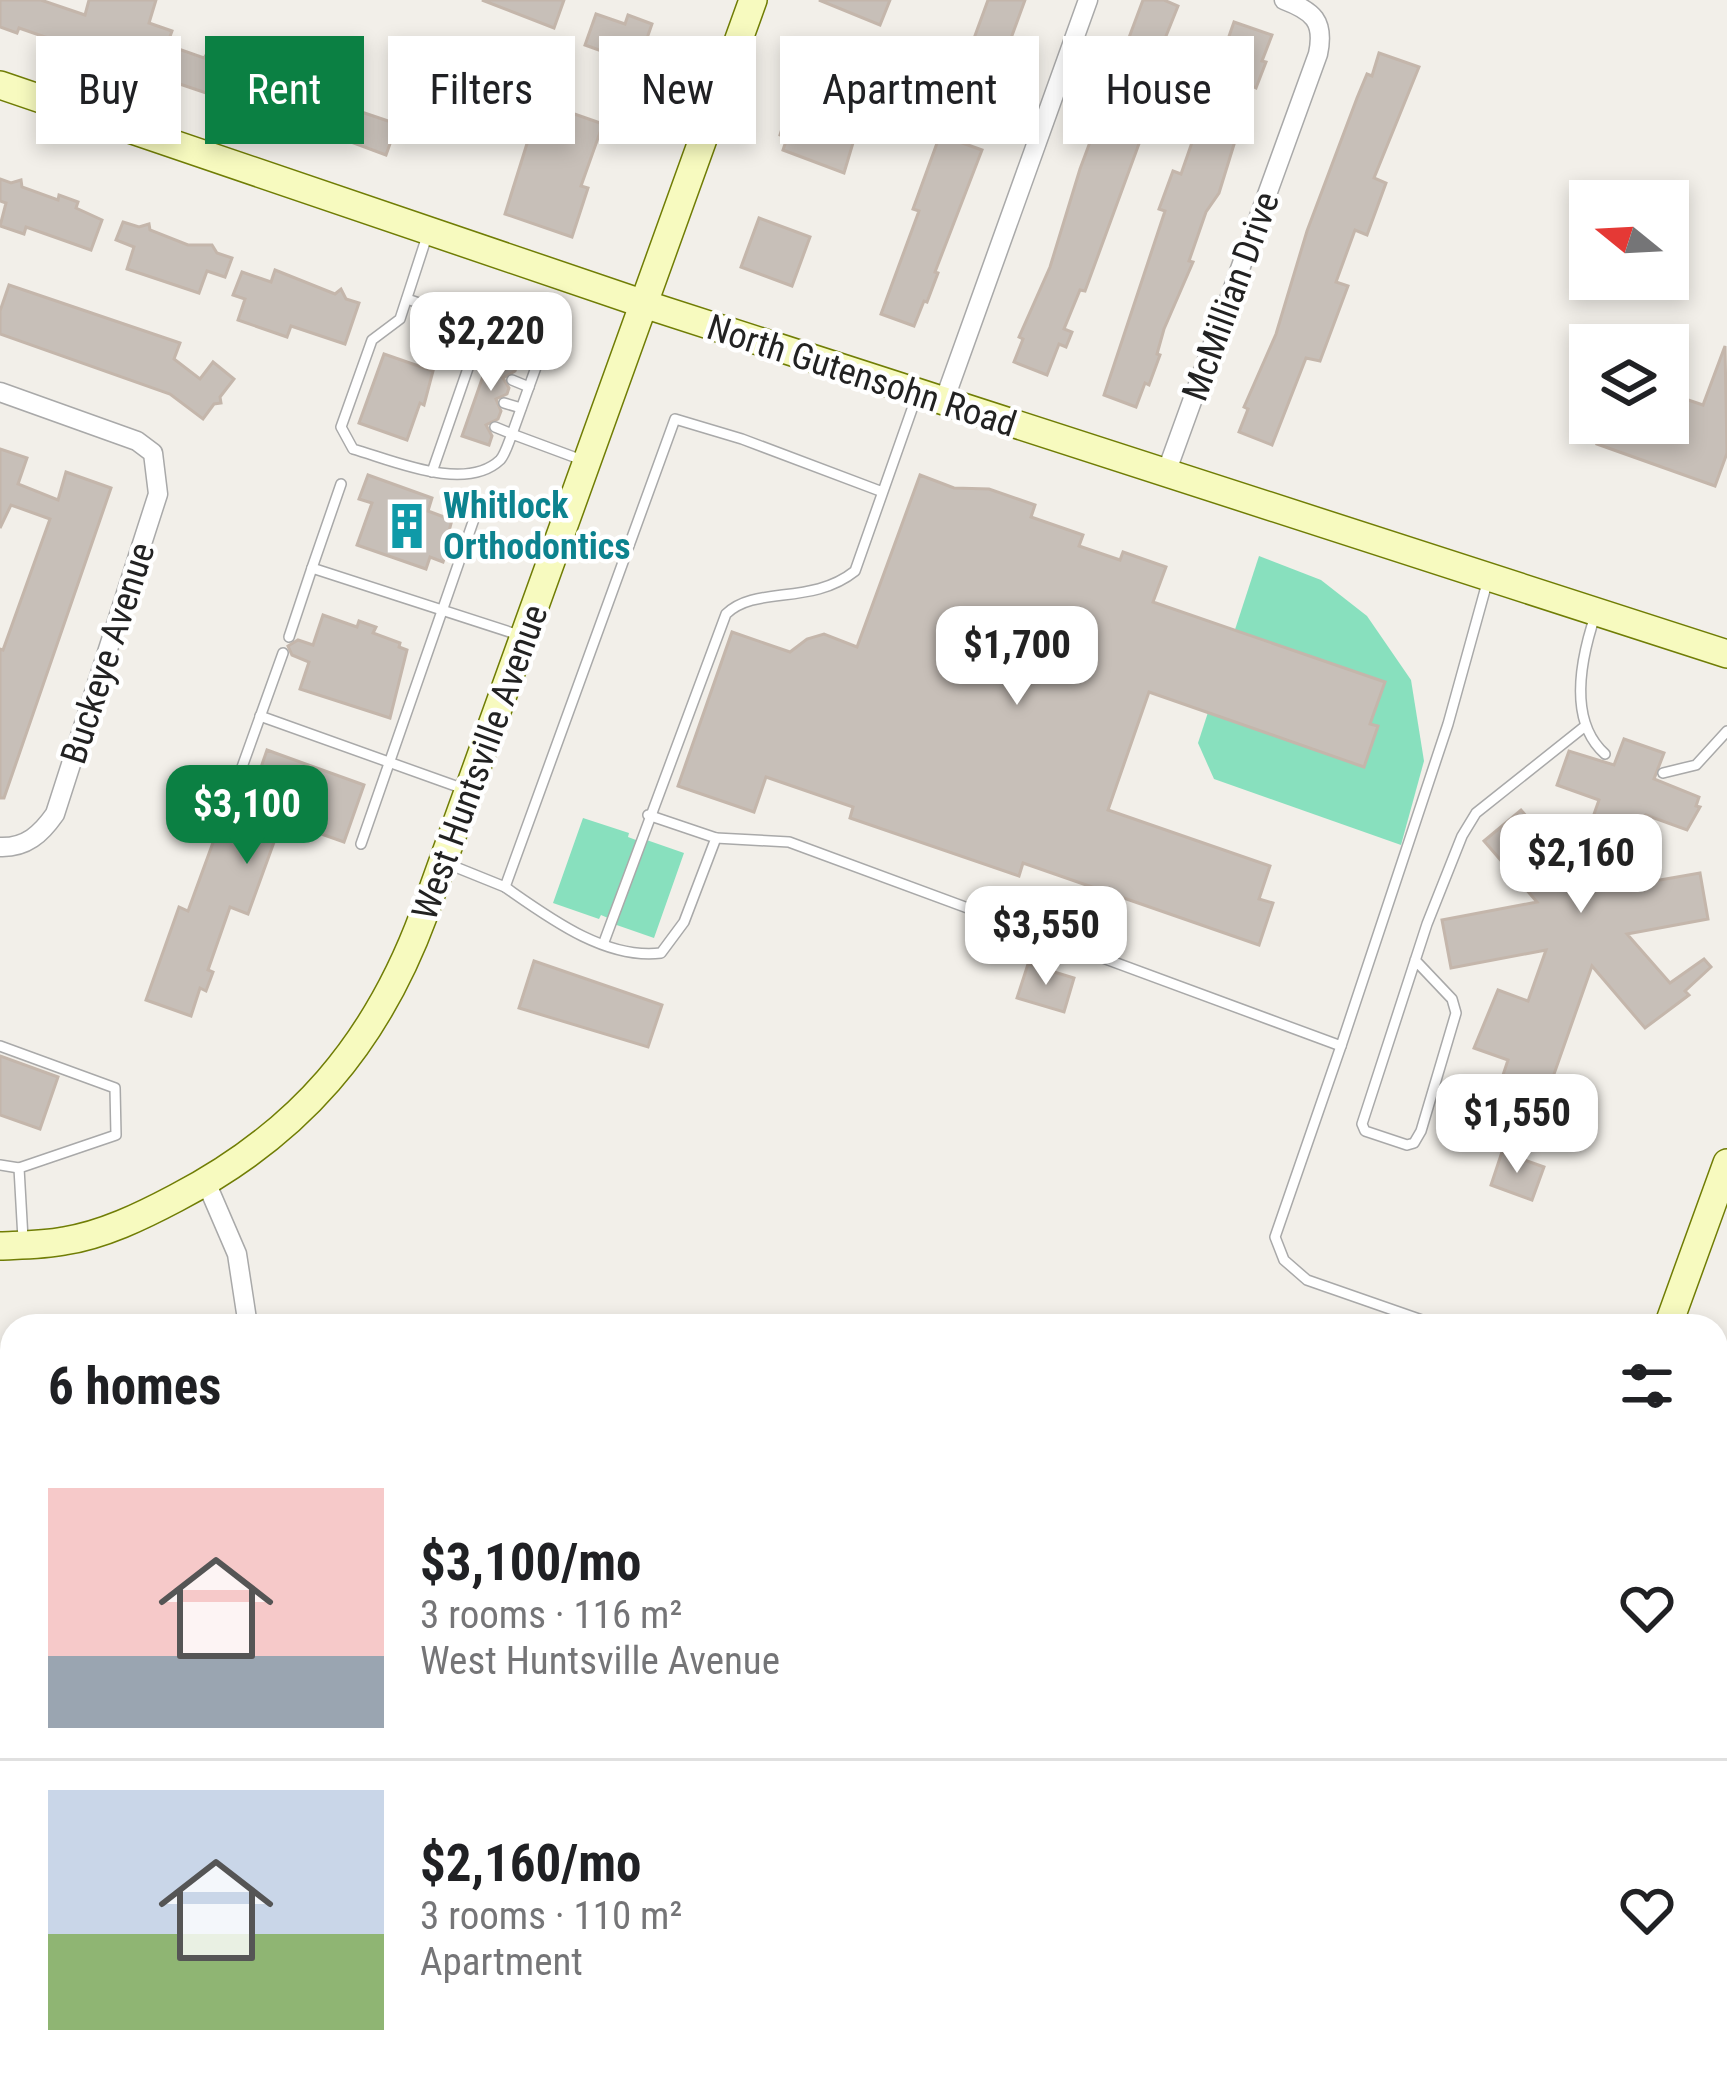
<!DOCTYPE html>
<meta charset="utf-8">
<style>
:root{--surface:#fff;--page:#f6f6f6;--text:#202124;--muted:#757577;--line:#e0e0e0;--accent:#0b8043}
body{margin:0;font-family:"Roboto Condensed",sans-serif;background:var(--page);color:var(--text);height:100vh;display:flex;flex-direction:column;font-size:45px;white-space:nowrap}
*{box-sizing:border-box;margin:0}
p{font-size:39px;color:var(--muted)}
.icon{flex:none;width:66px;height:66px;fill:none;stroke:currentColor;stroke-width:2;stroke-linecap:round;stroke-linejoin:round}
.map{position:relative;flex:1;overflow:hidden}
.details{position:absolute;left:0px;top:1314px;width:1728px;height:771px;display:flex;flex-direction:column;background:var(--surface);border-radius:36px 36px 0 0;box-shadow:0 6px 18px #0003}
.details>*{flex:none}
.guide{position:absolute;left:36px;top:36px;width:1656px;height:108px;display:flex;gap:24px}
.needle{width:78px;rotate:288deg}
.fabs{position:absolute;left:1569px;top:180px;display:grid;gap:24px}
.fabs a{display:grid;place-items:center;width:120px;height:120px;border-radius:0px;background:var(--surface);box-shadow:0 6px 18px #0003;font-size:60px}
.price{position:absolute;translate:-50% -102px;padding:0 27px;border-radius:24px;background:#fff;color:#222;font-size:39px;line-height:78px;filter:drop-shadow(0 3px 6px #0008)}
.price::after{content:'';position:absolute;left:50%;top:72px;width:36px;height:27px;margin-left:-18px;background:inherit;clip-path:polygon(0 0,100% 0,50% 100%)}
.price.selected{background:var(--accent);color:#fff}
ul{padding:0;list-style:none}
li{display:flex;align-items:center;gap:36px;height:300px;padding:0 48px}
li+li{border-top:3px solid var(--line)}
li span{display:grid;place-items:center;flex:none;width:336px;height:240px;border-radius:0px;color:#555}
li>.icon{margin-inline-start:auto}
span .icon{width:144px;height:144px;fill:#fffc;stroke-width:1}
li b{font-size:51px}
h2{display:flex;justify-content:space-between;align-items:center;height:144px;padding:0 48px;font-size:51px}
.chip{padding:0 42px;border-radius:0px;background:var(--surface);box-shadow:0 6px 18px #0003;font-size:42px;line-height:108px}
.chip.selected{background:var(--accent);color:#fff}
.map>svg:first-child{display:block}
.pitch{fill:#88e0be}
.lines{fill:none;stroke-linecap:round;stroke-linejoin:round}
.stream{stroke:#aad3df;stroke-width:6}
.building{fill:#c7bfb8;stroke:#c4b6ab;stroke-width:3}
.lane-casing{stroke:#a9a9a9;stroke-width:12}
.street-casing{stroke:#a9a9a9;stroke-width:21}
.secondary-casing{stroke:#707d05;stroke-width:30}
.lane{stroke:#fff;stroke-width:9}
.street{stroke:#fff;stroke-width:18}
.secondary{stroke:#f7fabf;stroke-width:27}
.labels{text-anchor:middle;stroke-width:9;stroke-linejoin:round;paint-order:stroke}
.street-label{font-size:36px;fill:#222;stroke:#fff}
.culture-label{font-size:36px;font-weight:bold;fill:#0d838f;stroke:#fff;text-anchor:start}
</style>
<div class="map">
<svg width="1727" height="2084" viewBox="0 0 1727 2084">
<rect width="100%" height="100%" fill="#f2efe9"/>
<!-- pitch -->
<g class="pitch">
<path d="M1259,556L1321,580L1367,616L1411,680L1424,761L1401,845L1214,779L1198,743Z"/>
<path d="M583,818L629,833L628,837L636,840L638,837L684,853L654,938L608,922V918L601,915L599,919L553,903Z"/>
</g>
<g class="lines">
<!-- stream -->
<path class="stream" d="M759,2084L762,2073"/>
</g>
<!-- building -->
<g class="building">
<path d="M0,0H41L85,15L89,0H156L149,23L172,31L167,45L204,58L206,55L253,71L252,75L397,124L386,155L222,94L221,98L165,79L164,82L88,52L86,56L70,51L71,46L19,28L17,33L0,27Z"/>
<path d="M482,0H564L554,28Z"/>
<path d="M819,0H890L880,25Z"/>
<path d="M988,0H1025L1010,41L1018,44L1012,68L991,119L950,104Z"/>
<path d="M1143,0H1164L1178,6L1154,66L1147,63L1131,104L1151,111L1085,291L1080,290L1064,329L1072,332L1066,347L1059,344L1047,375L1014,362L1023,339L1019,337L1050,267L1080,169Z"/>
<path d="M596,14L625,24L628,15L652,24L638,64L585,45Z"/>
<path d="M1234,22L1272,35L1262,61L1266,62L1256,88L1252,86L1219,193L1206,212L1189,261L1193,262L1164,329L1157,354L1160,355L1149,385L1145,383L1136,407L1104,395L1165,211L1159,209L1173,171L1181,174Z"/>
<path d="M1379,53L1419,67L1374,178L1386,183L1367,235L1355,230L1336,282L1348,286L1320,361L1306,358L1272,445L1239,432L1248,409L1244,407L1276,334L1307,231L1357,98L1367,74L1372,76Z"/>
<path d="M794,91L861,116L844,173L783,150L787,138L780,135Z"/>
<path d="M540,102L603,124L581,186L588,188L572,237L505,214Z"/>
<path d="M940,135L982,150L935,272L938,273L927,302L924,301L914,326L881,314L919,211L913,209Z"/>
<path d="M0,179L11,183L21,180L22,187L58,200L59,195L78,202L76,208L102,220L91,250L26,227L24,234L0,226L6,203L0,201Z"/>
<path d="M759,218L810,237L792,286L741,267Z"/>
<path d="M123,222L139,227L149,224L150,230L188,245H212L217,253L232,258L225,277L207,271L199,293L127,269L134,247L116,240Z"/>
<path d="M275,270L335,294L341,289L346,299L359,303L345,344L291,326L287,337L238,320L245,299L233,295L242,272L271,282Z"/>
<path d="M9,285L180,343L174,359L200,379L213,362L234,379L220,397L221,403L214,404L203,419L170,394L0,334V311Z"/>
<path d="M494,345L521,354L515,371L503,378L509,388L507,394L496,399L501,411L498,419L486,425L492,436L489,445L462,436Z"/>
<path d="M1725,346L1727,453L1715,486L1597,444L1605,423H1668V393L1703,405Z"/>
<path d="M384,354L433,371L424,405L420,403L407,440L359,423Z"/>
<path d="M0,449L27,458L18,484L58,500L66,472L111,488L4,798H0V649L3,650L50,519L11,505L0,528Z"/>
<path d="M368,475L432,498L428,511L452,520L449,531L453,533L443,562L430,557L426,569L357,545L372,503L359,499Z"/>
<path d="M920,475L954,488L989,489L1035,505L1031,517L1083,535L1079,546L1120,560L1123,552L1166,567L1153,602L1385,682L1370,724L1378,726L1364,767L1149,692L1108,810L1270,866L1259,899L1273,903L1259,945L1023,863L1019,876L850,818L853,807L766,777L754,812L678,786L732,632L790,652L807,639L824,634L857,647Z"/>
<path d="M323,615L357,627L359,621L376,627L373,633L400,643L399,647L407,650L390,718L300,689L309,662L292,655L288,646L298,640L313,645Z"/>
<path d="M1624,739L1664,753L1654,779L1699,797L1696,806L1700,807L1687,830L1646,815L1620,887L1700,873L1708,919L1627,934L1670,983L1704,959L1711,967L1685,991L1689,995L1645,1028L1592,966L1547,1094L1531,1089L1529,1099L1510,1092L1513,1082L1502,1078L1508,1060L1474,1048L1498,990L1528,1001L1546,950L1451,968L1442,920L1537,902L1484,841L1521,810L1574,871L1599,800L1557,785L1569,751L1614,765Z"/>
<path d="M267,750L364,785L344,842L282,820L248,914L230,907L208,970L213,972L206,991L200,988L191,1016L146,1000L179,907L188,911L222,818L241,825Z"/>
<path d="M534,961L662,1005L648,1047L519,1008Z"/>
<path d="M1028,964L1074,978L1064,1012L1017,998Z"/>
<path d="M0,1056L58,1077L40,1129L0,1115Z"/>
<path d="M1502,1152L1544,1167L1532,1200L1491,1185Z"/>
</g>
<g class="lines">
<defs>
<g id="lane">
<path d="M428,233L400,319L372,340L341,427L353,449C392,460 465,493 500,460C505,455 509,441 512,434L582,460"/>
<path d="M407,299L544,345L512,434L495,427"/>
<path d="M512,380L529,387"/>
<path d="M504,403L521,408"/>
<path d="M432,472L483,325"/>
<path d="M341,484L312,568L519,635"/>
<path d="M1596,613C1581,657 1567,720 1605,754"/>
<path d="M289,637L312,568"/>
<path d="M260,716L464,789"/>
<path d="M1663,773L1696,765L1727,731"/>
<path d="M232,795L283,653"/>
<path d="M716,838L789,842L1341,1046L1448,724L1487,583"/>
<path d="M361,844L474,519"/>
<path d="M448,864L505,887L675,419L742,439L880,491"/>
<path d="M505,887C548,917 605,960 661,953L684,922L716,838L648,815"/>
<path d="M604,942L726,614C756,585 811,606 855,571L917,395"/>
<path d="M1415,960L1452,999L1456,1013L1421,1131L1414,1143L1407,1145L1365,1131L1362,1124L1427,924L1462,836L1476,813L1584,727"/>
<path d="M0,1046L115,1088L116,1135L19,1168L23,1239"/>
<path d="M1341,1046L1275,1237L1284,1260L1307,1280L1439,1326"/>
<path d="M0,1165L19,1168"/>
<path d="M0,1501L12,1466"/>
<path d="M0,1539L12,1543"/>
</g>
<g id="street">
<path d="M0,392L137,441L153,453L158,494L55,814C41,834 26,848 0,847"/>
<path d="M944,401L1088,0"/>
<path d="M1166,473L1318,54C1325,21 1313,11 1284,0"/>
<path d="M206,1182L237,1254L248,1326"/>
<path d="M1716,1578L1727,1582"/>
<path d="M0,1687L12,1691"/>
<path d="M0,1961L12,1965"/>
<path d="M1716,2049L1727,2053"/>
<path d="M4,2084L12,2062"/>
</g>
<g id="secondary">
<path d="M0,85L644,304L1727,654"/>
<path d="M0,1246C21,1245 43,1245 64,1241C103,1235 142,1216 176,1198C299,1134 376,1044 424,914L753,0"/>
<path d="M1668,1326L1727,1163"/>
<path d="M1348,2084L1352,2073"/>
</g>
</defs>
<!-- lane casing -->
<use href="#lane" class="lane-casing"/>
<!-- street casing -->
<use href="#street" class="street-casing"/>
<!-- secondary casing -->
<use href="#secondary" class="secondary-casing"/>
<!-- lane -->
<use href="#lane" class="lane"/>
<!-- street -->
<use href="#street" class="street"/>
<!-- secondary -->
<use href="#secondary" class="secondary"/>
</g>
<!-- icons -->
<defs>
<symbol id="building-bare" viewBox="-9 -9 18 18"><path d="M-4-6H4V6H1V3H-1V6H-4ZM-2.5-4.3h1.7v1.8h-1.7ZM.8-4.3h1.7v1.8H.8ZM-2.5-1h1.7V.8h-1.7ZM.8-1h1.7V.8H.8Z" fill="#0f9aa8" stroke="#fff" stroke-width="2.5" paint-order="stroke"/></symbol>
</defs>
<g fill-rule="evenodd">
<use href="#building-bare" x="374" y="493" width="66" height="66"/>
</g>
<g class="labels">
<!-- street labels -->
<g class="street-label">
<text transform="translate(1230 296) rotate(-70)" y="13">McMillian Drive</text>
<text transform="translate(862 375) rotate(18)" y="13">North Gutensohn Road</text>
<text transform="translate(107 653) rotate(-72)" y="13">Buckeye Avenue</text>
<text transform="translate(479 762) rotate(-70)" y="13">West Huntsville Avenue</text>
</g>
<!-- culture labels -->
<g class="culture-label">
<text x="443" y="518">Whitlock<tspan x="443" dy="41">Orthodontics</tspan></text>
</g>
</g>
</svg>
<div class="fabs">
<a><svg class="needle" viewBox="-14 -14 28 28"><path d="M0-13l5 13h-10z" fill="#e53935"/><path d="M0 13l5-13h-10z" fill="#757577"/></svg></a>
<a><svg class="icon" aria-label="layers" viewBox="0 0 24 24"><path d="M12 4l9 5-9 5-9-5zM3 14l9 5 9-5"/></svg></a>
</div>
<b class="price" style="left:491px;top:394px">$2,220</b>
<b class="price" style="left:1017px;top:708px">$1,700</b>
<b class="price selected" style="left:247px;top:867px">$3,100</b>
<b class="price" style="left:1581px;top:916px">$2,160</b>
<b class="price" style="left:1046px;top:988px">$3,550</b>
<b class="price" style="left:1517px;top:1176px">$1,550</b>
<div class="guide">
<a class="chip">Buy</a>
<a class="chip selected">Rent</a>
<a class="chip">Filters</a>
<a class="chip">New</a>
<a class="chip">Apartment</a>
<a class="chip">House</a>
</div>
<section class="details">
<h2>6 homes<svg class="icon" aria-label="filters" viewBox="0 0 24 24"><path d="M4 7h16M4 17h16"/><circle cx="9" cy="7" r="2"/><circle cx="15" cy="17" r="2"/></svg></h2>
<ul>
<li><span style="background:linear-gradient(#f6c9c9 70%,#9aa5b1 0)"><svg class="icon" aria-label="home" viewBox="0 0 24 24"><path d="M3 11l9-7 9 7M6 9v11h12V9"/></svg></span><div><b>$3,100/mo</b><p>3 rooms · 116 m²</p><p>West Huntsville Avenue</p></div><svg class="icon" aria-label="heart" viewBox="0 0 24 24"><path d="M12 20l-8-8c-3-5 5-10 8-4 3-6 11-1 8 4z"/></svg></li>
<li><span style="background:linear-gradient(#c9d6e8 60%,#8fb573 0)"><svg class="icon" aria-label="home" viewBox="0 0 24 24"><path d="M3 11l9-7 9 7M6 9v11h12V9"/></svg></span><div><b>$2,160/mo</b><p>3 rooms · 110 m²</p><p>Apartment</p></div><svg class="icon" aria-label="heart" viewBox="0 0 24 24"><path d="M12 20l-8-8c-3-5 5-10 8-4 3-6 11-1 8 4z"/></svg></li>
</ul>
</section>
</div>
